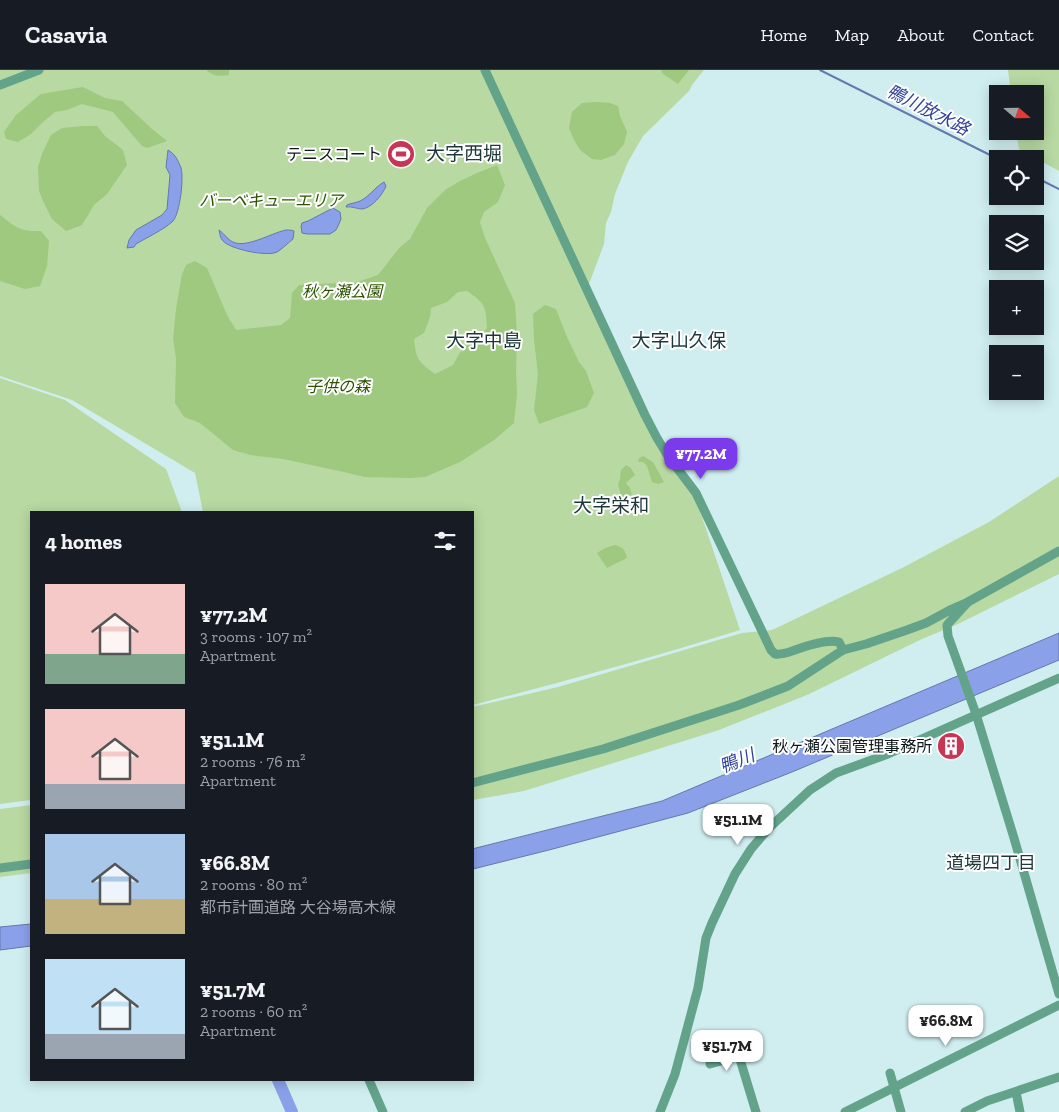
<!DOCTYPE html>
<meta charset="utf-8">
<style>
:root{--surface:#171b24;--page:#20242c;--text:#f1f3f6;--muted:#9ea1a6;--line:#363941;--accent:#7c3aed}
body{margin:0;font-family:"Zilla Slab","Noto Sans JP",serif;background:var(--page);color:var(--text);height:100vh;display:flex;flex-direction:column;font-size:19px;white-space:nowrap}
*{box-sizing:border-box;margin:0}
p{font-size:16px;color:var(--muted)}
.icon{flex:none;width:28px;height:28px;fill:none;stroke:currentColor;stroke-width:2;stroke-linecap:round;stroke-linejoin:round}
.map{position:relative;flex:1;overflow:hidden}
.details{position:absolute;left:30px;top:441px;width:444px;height:570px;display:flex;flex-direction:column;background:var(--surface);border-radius:0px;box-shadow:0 2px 12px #0003}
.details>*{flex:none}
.needle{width:32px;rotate:110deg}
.fabs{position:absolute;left:989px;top:15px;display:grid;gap:10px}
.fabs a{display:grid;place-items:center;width:55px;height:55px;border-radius:0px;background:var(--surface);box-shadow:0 2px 12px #0003;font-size:25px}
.price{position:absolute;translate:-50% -42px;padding:0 11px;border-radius:10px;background:#fff;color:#222;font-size:16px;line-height:32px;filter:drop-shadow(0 1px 2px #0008)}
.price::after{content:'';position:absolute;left:50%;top:30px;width:15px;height:11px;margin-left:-8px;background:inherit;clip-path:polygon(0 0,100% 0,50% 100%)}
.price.selected{background:var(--accent);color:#fff}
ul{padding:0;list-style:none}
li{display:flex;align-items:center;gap:15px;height:125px;padding:0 15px}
li span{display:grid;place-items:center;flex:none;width:140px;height:100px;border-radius:0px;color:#555}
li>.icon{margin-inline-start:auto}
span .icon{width:60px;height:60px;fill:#fffc;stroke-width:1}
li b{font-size:21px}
h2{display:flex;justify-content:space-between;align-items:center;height:60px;padding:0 15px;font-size:21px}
header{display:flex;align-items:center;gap:30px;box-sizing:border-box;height:70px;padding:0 25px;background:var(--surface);border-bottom:1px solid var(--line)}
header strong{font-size:24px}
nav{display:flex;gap:28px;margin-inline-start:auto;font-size:18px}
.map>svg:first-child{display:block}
.green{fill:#b8d9a2}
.forest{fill:#9ec97f;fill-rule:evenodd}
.water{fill:#8aa1ea;stroke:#6578ac}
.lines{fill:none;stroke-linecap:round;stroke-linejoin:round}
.stream{stroke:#6578ac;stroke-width:2}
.river{stroke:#8aa1ea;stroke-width:12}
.minor{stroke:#62a38a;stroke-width:9}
.labels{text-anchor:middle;stroke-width:4;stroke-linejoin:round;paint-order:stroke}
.poi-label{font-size:16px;fill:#0e191a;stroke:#fff;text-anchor:end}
.park-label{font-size:16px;font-style:italic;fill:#2c5200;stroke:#fff}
.water-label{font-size:18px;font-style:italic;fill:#33459a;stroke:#fff}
.neighbourhood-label{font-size:18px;fill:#1e383a;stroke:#fff}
.quarter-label{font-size:19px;fill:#1e383a;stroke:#fff}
</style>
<header>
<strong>Casavia</strong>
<nav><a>Home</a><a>Map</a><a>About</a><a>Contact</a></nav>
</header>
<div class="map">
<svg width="1059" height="1042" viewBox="0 0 1059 1042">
<rect width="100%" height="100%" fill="#d0eef0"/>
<!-- green -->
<g class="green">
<path d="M0,0H704L692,15L689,21L643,66L628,92L615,124L611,142L606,153L604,174L586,222L629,316L695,426L740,560C651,588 562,612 473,635L472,442H203L195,403L72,330L0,306Z"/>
<path d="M1008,0H1059V101L1019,79L1016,61H1035V24H1011Z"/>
<path d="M0,308L65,330L166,399L182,442H31V730L0,734Z"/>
<path d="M1059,406V504L958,554L922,569L807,625L719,660L524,721L473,730L472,637L558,617L742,563L772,560L902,498L989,452Z"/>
<path d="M31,735V803L0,807V739Z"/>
</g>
<!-- forest -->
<g class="forest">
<path d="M206,0H229V5C219,6 214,7 206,0Z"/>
<path d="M661,0H689L678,14L663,4Z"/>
<path d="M83,17L105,28L122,31L152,59L167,71L147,78L142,76L113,42L82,34L67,40L55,42L43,52L31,64L18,72L6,69L4,62L16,45L41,24Z"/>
<path d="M597,32L610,33L618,36L620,46L627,62L624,74L615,85L601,90L592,89L580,80L573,68L569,58L572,42L582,33Z"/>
<path d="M83,56H97L105,66L123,80L127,95L107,124L94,135L82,155L66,161L52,149L43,131L39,121L38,97L42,84L51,65L62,58Z"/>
<path d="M497,95L505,115L498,132L484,142L480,152L485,168L515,233L517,265L516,302L517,324L514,353L494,370L460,392L425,407L411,408L364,407L344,402L283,389L251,385L233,380L200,353L184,347L175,333L176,288L173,269L176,239L182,204L186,195L195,191L207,198L227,245L236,260L281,255L290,248L292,223L299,215L340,213L349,215L378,205L400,177L410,169L427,138L445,120L460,111L477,103ZM467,221C485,233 486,236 487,258L476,271H471L459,284L453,295L435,304C419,292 416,290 414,269L424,263L430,247L431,238L447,232L458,222Z"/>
<path d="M0,145C15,157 21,162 41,161L49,171L47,196L40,216L25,219L0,211Z"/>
<path d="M545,235L556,239L567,267L579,292L586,301L594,323L587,337L539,354L534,340L538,304L534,270L533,244Z"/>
<path d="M643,386L653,392L664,412L658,414L652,412L647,396L643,392H638L639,388Z"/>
<path d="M626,395L631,398L635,405L627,412L626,414C635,421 629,427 635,433L629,437L623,431L618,415L620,409L621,400Z"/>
<path d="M615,475C624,478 625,480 627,488L607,498L597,483L605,478Z"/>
</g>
<!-- water -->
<g class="water">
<path d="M168,80C175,84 178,90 181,98C184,108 180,143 173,151C165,159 146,168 136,174L134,177L127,178L129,170L136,160L162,145L167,139L170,105L166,97Z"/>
<path d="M384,112L386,116C383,124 372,138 362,139C357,139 352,136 346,137L347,135C351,133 356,133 360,131C369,127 375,117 384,112Z"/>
<path d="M333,138L340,142L341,149L338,156L336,160L330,164H307L302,163L301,156L302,153L308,151Z"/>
<path d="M219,160C223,163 227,168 231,171C244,180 271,163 286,160C286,160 293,160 294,161L293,169C288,173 282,179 277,182C267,187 230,179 223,171C220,168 220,164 219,160Z"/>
<path d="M1059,563V590L792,702L688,743L549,780L473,799L472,779L662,731Z"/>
<path d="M31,854V876L0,880V857Z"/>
</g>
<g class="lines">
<!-- stream -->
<g class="stream">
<path d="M820,0L998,89"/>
<path d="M1035,107L1059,119"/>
</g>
<!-- river -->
<path class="river" d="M278,1010L292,1042"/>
<!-- minor -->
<g class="minor">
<path d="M485,0L645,345L657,368L668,386L696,423L771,580L775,584C783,585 789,582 795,580C806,576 828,569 839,572L843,580L866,574L907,560L926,553L952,539L968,532L947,555L948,566L976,644L1014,768L1059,924"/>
<path d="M0,15L39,0"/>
<path d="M968,532L1059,481"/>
<path d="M472,713L603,679L739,635L788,616L843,580"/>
<path d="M0,798L31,794"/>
<path d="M710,994L739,986L756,1042"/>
<path d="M890,1003L901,1042"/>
<path d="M369,1010L383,1042"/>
<path d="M1016,1022L1020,1042"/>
<path d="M660,1042L675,1004L698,918L706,868L712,853L735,804L751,779L769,758L810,720L836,703L888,684L1059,608"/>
<path d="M845,1042L1059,935"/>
<path d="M965,1042L987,1031L1059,1007"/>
</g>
</g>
<!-- icons -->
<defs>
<symbol id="stadium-disc" viewBox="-11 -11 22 22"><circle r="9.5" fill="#c73755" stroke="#fff"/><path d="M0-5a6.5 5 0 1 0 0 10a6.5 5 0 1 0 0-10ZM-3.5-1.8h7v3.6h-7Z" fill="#fff"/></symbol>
<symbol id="building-disc" viewBox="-11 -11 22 22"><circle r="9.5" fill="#c73755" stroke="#fff"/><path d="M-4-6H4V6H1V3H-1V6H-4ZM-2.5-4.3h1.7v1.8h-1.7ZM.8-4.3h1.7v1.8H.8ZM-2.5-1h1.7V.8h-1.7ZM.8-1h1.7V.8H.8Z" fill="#fff"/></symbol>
</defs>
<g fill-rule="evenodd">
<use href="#stadium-disc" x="385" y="68" width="32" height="32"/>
<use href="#building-disc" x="935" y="660" width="32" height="32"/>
</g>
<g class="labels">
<!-- poi labels -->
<g class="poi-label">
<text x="382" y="90">テニスコート</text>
<text x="932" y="682">秋ヶ瀬公園管理事務所</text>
</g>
<!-- park labels -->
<g class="park-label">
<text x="271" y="136">バーベキューエリア</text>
<text x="342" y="227">秋ヶ瀬公園</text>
<text x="338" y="322">子供の森</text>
</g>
<!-- water labels -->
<g class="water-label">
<text transform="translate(928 40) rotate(27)" y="6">鴨川放水路</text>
<text transform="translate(737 691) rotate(-22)" y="6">鴨川</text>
</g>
<!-- neighbourhood labels -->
<g class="neighbourhood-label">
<text x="991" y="799">道場四丁目</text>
</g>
<!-- quarter labels -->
<g class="quarter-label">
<text x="464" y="90">大字西堀</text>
<text x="484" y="277">大字中島</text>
<text x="679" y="277">大字山久保</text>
<text x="611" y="442">大字栄和</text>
</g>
</g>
</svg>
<div class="fabs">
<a><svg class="needle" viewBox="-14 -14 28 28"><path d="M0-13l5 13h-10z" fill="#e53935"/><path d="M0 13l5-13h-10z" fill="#9ea1a6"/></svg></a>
<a><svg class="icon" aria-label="locate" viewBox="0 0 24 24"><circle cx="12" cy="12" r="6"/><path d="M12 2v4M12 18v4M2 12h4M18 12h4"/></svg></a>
<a><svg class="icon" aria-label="layers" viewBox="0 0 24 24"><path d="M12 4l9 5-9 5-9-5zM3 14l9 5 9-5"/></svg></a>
<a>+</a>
<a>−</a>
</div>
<b class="price selected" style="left:701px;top:410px">¥77.2M</b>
<b class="price" style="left:738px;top:776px">¥51.1M</b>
<b class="price" style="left:946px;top:977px">¥66.8M</b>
<b class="price" style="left:727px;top:1002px">¥51.7M</b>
<section class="details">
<h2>4 homes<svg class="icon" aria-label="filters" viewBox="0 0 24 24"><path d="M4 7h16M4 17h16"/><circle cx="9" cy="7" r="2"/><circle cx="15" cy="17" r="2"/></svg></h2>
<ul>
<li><span style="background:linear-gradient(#f6c9c9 70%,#7fa58c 0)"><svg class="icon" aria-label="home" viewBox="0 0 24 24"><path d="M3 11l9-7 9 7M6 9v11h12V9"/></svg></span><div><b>¥77.2M</b><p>3 rooms · 107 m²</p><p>Apartment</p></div></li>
<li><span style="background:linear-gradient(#f6c9c9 75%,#9aa5b1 0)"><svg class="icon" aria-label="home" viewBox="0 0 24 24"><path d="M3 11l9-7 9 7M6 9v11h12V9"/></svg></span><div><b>¥51.1M</b><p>2 rooms · 76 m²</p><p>Apartment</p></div></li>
<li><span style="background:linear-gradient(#a9c7e8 65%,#c2b280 0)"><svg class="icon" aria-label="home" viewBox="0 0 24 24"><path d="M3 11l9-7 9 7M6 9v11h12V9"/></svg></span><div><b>¥66.8M</b><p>2 rooms · 80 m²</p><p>都市計画道路 大谷場高木線</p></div></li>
<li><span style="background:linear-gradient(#bfe0f5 75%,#9aa5b1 0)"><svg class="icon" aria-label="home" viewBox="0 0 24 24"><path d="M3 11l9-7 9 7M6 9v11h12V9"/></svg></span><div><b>¥51.7M</b><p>2 rooms · 60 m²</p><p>Apartment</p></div></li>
</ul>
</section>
</div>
